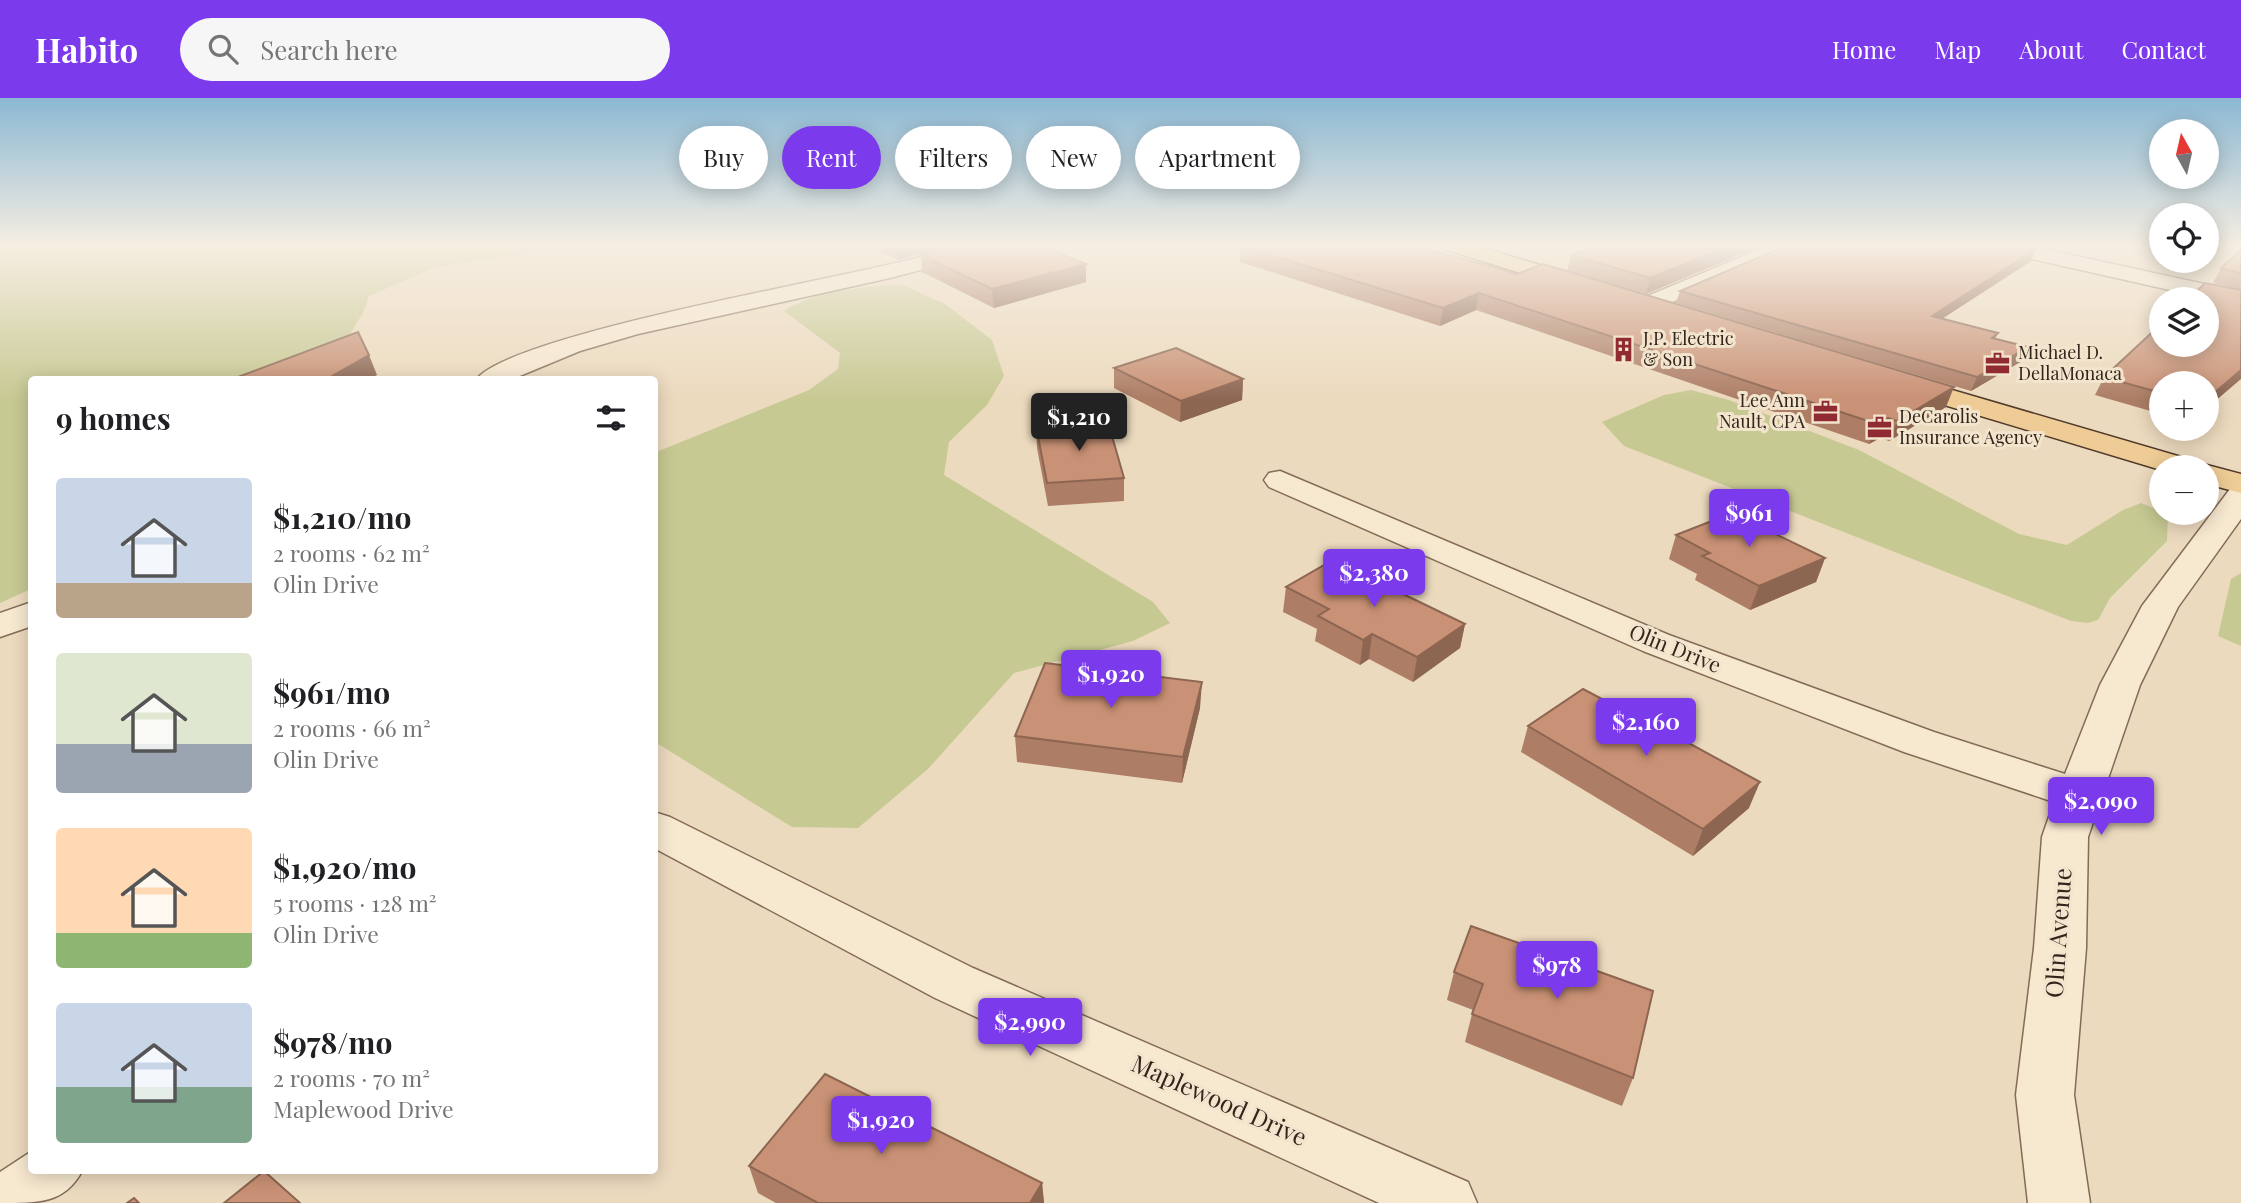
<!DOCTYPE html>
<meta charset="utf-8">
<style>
:root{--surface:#fff;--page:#f6f6f6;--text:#202124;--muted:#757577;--accent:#7c3aed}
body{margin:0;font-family:"Playfair Display",serif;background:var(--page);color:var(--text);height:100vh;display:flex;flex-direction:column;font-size:26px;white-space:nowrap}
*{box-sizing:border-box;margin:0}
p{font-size:23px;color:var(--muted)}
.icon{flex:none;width:38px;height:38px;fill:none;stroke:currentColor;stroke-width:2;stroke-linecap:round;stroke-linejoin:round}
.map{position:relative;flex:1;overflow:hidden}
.side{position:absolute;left:28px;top:278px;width:630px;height:798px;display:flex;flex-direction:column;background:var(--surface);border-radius:7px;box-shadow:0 4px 18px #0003}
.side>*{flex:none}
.hud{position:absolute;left:679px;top:28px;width:665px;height:63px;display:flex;gap:14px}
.needle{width:46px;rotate:352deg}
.fabs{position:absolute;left:2149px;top:21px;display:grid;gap:14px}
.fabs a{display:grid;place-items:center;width:70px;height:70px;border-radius:50%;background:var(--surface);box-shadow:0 4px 18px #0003;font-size:35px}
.price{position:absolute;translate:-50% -60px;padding:0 16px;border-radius:7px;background:var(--accent);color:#fff;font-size:23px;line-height:46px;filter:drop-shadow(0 2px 4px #0008)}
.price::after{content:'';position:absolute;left:50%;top:42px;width:21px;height:16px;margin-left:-10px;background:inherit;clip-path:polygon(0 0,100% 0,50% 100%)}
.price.selected{background:#222;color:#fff}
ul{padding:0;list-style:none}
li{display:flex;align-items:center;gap:21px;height:175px;padding:0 28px}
li span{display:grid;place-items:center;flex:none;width:196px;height:140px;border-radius:7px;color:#555}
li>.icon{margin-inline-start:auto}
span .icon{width:84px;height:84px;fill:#fffc;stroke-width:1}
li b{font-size:30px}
h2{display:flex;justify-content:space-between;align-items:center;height:84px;padding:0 28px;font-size:30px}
.chip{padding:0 24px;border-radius:32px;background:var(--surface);box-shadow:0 4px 18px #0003;font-size:24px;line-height:63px}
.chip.selected{background:var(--accent);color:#fff}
header{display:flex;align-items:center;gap:42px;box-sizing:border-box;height:98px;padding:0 35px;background:var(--accent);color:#fff}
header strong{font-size:33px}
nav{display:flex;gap:38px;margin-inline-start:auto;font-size:24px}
.search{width:490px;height:63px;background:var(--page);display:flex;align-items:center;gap:18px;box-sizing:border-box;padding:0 24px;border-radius:38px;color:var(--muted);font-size:26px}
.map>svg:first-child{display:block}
.green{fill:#c7c993}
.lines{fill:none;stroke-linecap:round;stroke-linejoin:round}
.minor-casing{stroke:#836b57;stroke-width:3}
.major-casing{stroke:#503a2c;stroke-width:3}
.minor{fill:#f7e8d0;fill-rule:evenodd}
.major{fill:#efcc95;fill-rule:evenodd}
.wall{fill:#ad7d65}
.shaded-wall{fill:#8d6652}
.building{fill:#c99175;stroke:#8d6652;stroke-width:2}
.labels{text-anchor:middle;stroke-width:6;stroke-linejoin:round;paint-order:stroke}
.far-poi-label{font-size:18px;fill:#33251c;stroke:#f3e5cd;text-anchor:start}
.street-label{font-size:21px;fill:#33251c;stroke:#f3e5cd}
.near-street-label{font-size:24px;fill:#33251c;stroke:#f3e5cd}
</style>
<header>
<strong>Habito</strong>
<div class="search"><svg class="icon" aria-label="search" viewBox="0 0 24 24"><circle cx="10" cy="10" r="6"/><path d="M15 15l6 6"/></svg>Search here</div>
<nav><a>Home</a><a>Map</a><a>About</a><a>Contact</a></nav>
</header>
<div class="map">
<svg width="2241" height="1105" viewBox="0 0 2241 1105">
<rect width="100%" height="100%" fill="#ecdabe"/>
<!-- green -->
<g class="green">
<path d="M0,147H553L546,153L436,169L369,198L363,215L347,241L260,282H32L31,491L0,505Z"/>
<path d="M903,187L945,206L992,242L1004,278L987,307L949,344L944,377L1153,504L1170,525L1133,543L1014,575L928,671L858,730L792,729L655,644L654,355L809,292L838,271L840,255L784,213C816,192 865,188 903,187Z"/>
<path d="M1691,292L1729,302L1859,352L2019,436L2067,447L2123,412L2141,405L2168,416L2167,443L2110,500L2098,522L2088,525L2071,523L1624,348L1602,324L1664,297Z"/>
<path d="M2241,475V548L2218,538L2231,481Z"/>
</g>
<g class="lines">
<defs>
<g id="minor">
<path d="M968,147H1003L999,151L890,180L638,236L580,253L510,282H476C503,243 765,194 822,181C871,171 920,160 968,147Z"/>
<path d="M1770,147H1799L1795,151L1654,212H1638L1634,207L1638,202Z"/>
<path d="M1986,147H2026L2241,194V208L1997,153L1990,151Z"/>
<path d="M1280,373L1669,537L1934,634L2065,676L2100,587L2142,508L2230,391L2241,388V421L2178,509L2140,587L2088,739L2086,850L2074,997L2090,1105H2028L2016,997L2034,850L2042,739L2054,704L1904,654L1643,553L1269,389L1264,382L1269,375Z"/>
<path d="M32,504V528L0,539V515Z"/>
<path d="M654,714L670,719L973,870L1468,1084L1477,1105H1379L935,900L654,750Z"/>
<path d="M32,1053V1073H82C65,1105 40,1105 0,1105V1074Z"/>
</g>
<g id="major">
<path d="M1440,147H1473L1587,181L1590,186L1587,191H1571L1444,151Z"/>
<path d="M1901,277L2195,363L2199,369L2207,367L2241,376V395L2207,386V369H2161V372L1891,291L1887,285L1891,279Z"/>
</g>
</defs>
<!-- minor casing -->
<use href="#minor" class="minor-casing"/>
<!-- major casing -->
<use href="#major" class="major-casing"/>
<!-- minor -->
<use href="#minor" class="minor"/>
<!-- major -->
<use href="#major" class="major"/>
</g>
<!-- wall -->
<g class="wall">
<path d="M867,147H957L898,162Z"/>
<path d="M1414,147L1946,309L1889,343L1880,340L1869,346L1476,212L1440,228L1240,164L1241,148Z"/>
<path d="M1763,147L1646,196L1567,173L1571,157Z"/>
<path d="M1845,147H2016L2036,151L2031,163L1942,221L1998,235L1995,241L2022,263L1971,293L1676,205L1680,193L1845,148Z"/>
<path d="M2038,147H2056L2051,150Z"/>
<path d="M2241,152V192L2213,185L2221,170Z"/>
<path d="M921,157L1086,184L994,210L922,174Z"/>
<path d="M1114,270L1243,281L1242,302L1180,324L1114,290Z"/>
<path d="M2104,279L2207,285H2161V316L2095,297Z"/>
<path d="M1036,328L1124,380V403L1048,408L1037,350Z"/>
<path d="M1676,437L1825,460L1816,484L1750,512L1695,482L1697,476L1669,461Z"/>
<path d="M1286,489L1465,526L1460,550L1413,584L1369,561L1360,567L1315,543L1317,531L1283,514Z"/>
<path d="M1200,610L1182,685L1017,664L1015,638Z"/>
<path d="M1528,628L1749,710L1693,758L1521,654Z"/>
<path d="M1471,828L1633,980L1622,1008L1465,944L1473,912L1447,902L1454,874Z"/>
<path d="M749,1068L1042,1085L1044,1105H776L758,1095Z"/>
</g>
<!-- shaded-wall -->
<g class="shaded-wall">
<path d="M896,147H957L898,162Z"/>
<path d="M1731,147H1763L1646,196L1650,180Z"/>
<path d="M2036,151L2031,163L1926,231L1932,218Z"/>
<path d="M1086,166V184L994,210L992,191Z"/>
<path d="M1479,195L1476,212L1440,228L1443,210Z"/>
<path d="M2028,249L2022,263L1971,293L1977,279Z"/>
<path d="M369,257L377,277L368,282H325Z"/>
<path d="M2241,272V281L2207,310V301Z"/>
<path d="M1243,281L1242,302L1180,324L1181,303Z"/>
<path d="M1954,289L1946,309L1889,343L1897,323Z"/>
<path d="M1888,320L1880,340L1869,346L1877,326Z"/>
<path d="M1825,460L1816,484L1750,512L1759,488Z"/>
<path d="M1465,526L1460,550L1413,584L1417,559Z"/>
<path d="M1372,536L1369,561L1360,567L1363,542Z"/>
<path d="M1202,584L1200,610L1182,685L1183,659Z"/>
<path d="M1760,684L1749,710L1693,758L1703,731Z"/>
<path d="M1042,1085L1044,1105H1030Z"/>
</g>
<!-- building -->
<g class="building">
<path d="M958,147H1038L1086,166L992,191L921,157Z"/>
<path d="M1244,147H1414L1517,176L1543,166L1954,289L1897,323L1888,320L1877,326L1479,195L1443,210L1241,148Z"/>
<path d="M1599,147H1731L1650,180L1571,157Z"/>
<path d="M1788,147H1813L1831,151L1841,147L1845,148L1846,147H2016L2036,151L1932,218L1998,235L1992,240L2028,249L1977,279L1680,193Z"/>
<path d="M2241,152V175L2221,170Z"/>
<path d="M2205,185L2241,192V272L2207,301V285H2161V295L2104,279L2161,226V247H2207V201H2188Z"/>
<path d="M358,234L369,257L325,282H230Z"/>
<path d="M1176,250L1243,281L1181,303L1114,270Z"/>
<path d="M1108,324L1124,380L1047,385L1036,328Z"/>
<path d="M1732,415L1825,460L1759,488L1702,458L1710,455L1676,437Z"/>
<path d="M1333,462L1465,526L1417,559L1372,536L1363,542L1318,518L1329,511L1286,489Z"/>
<path d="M1045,565L1202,584L1183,659L1015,638Z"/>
<path d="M1583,591L1672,638L1674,637L1760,684L1703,731L1528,628Z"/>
<path d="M1471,828L1653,893L1633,980L1472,916L1483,886L1454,874Z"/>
<path d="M825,976L1042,1085L1030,1105H818L749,1068Z"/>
<path d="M264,1073L300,1105H224Z"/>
<path d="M134,1100L139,1105H127Z"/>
</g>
<!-- sky -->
<linearGradient id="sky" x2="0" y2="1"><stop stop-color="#8bb8d3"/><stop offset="0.49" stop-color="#f6eee2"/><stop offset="1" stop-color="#f6eee2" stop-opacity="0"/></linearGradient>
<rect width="2241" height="302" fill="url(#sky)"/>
<!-- icons -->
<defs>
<symbol id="building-bare" viewBox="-9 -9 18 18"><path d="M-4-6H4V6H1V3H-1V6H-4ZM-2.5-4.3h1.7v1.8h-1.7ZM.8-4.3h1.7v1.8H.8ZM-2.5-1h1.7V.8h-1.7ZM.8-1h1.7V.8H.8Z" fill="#902a33" stroke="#f3e5cd" stroke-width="2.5" paint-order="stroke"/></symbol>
<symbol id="office-bare" viewBox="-9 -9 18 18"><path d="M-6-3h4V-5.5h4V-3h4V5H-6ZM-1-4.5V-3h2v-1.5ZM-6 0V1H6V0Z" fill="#902a33" stroke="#f3e5cd" stroke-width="2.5" paint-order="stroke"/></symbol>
</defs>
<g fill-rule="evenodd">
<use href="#building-bare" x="1606" y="234" width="35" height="35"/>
<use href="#office-bare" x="1980" y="248" width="35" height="35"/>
<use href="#office-bare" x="1808" y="296" width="35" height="35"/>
<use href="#office-bare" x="1862" y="312" width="35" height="35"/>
</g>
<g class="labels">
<!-- far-poi labels -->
<g class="far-poi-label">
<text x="1643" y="247">J.P. Electric<tspan x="1643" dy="21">&amp; Son</tspan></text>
<text x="2018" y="261">Michael D.<tspan x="2018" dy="21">DellaMonaca</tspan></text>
<text x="1805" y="309" text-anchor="end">Lee Ann<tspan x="1805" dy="21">Nault, CPA</tspan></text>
<text x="1899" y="325">DeCarolis<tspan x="1899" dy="21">Insurance Agency</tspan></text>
</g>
<!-- street labels -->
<g class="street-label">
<text transform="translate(1675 551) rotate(22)" y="7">Olin Drive</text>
</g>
<!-- near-street labels -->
<g class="near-street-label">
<text transform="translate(2059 835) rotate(-86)" y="8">Olin Avenue</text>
<text transform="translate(1219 1003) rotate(24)" y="8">Maplewood Drive</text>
</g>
</g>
</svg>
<div class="fabs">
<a><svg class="needle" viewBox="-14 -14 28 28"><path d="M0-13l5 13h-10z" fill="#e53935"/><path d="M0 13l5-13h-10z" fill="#757577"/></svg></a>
<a><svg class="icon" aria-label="locate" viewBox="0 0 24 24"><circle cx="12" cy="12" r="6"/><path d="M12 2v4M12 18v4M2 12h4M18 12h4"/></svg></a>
<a><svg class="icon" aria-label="layers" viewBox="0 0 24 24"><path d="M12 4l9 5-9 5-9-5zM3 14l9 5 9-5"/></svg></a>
<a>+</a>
<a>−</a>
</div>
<b class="price selected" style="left:1079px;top:355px">$1,210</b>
<b class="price" style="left:1749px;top:451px">$961</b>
<b class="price" style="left:1374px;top:511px">$2,380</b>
<b class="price" style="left:1111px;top:612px">$1,920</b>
<b class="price" style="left:1646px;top:660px">$2,160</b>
<b class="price" style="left:2101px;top:739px">$2,090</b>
<b class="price" style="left:1557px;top:903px">$978</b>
<b class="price" style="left:1030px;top:960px">$2,990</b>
<b class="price" style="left:881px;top:1058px">$1,920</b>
<div class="hud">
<a class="chip">Buy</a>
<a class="chip selected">Rent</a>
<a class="chip">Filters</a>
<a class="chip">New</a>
<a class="chip">Apartment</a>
</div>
<section class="side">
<h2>9 homes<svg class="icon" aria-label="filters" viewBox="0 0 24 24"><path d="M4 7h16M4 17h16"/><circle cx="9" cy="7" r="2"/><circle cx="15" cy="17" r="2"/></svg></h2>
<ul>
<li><span style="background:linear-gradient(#c9d6e8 75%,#b9a48a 0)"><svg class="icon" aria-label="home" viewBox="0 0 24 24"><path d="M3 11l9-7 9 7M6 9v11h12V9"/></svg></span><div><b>$1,210/mo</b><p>2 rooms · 62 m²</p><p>Olin Drive</p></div></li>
<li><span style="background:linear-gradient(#dfe7d0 65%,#9aa5b1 0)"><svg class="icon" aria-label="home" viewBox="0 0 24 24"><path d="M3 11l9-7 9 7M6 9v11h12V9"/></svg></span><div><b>$961/mo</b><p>2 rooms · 66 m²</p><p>Olin Drive</p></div></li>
<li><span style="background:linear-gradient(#ffd9b3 75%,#8fb573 0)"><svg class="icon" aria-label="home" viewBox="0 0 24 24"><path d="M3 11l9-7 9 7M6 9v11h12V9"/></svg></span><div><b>$1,920/mo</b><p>5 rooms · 128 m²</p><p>Olin Drive</p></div></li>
<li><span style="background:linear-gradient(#c9d6e8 60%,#7fa58c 0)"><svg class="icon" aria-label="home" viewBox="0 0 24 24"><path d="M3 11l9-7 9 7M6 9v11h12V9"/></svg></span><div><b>$978/mo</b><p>2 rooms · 70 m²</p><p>Maplewood Drive</p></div></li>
</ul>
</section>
</div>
